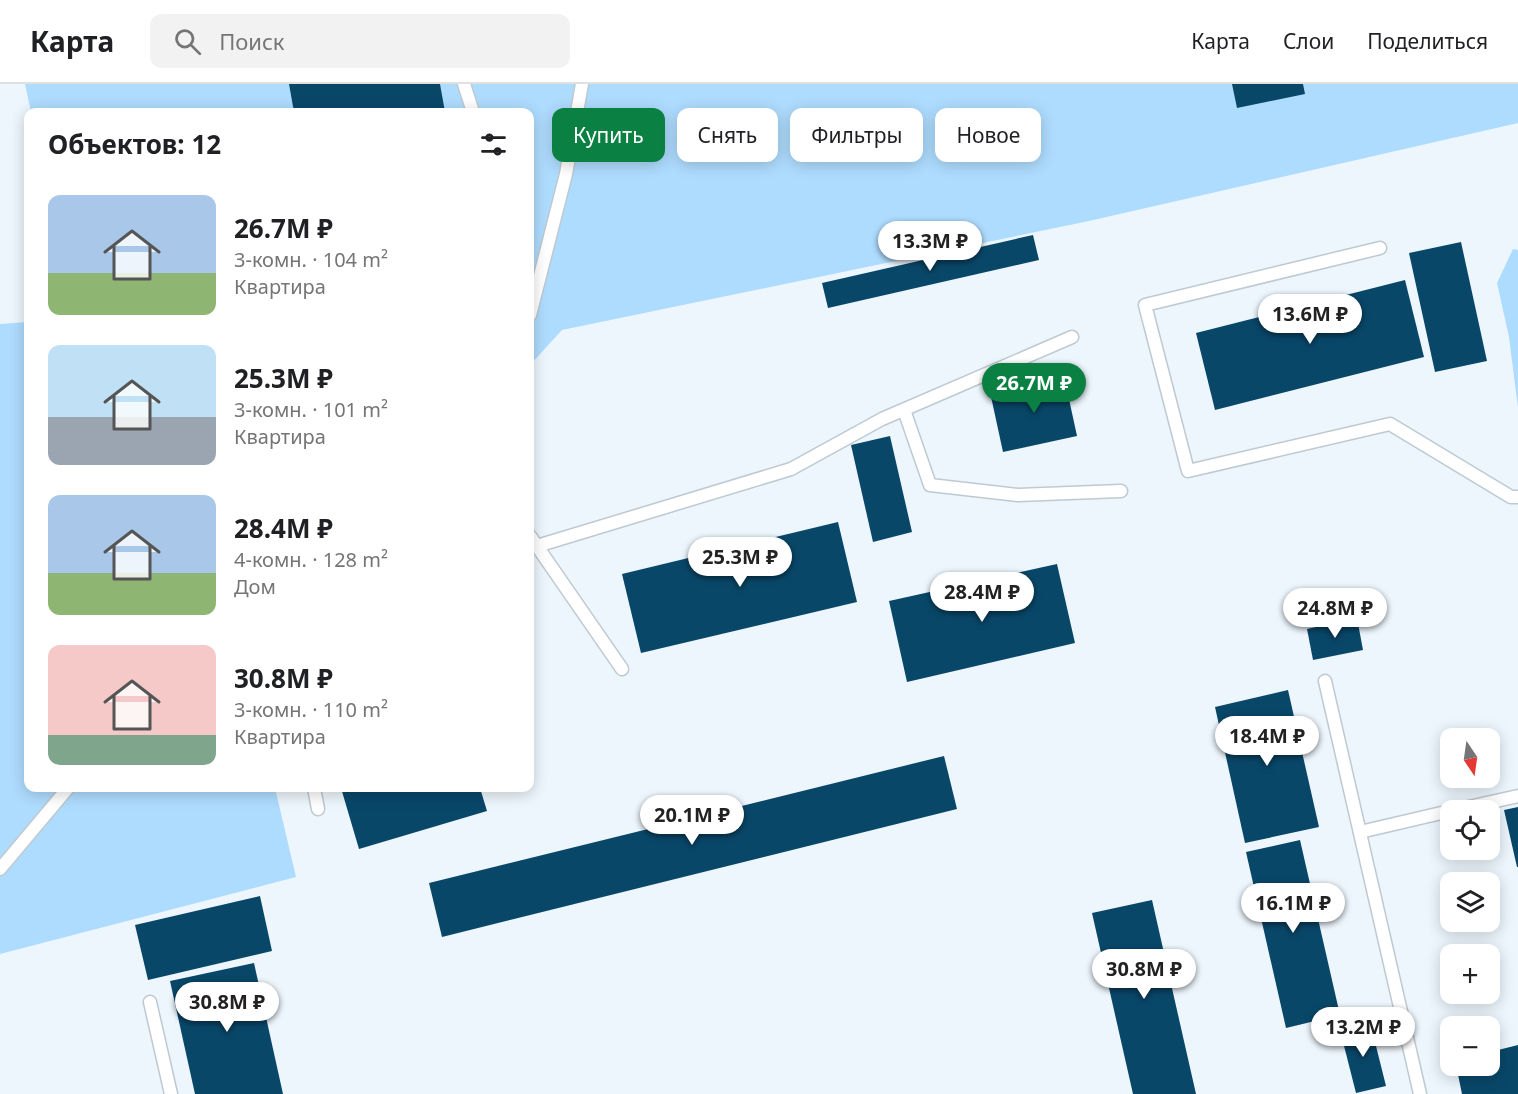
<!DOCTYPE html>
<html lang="ru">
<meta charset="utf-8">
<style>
:root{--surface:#fff;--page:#f2f2f2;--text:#202124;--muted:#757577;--line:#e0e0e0;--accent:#0b8043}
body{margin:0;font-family:"Noto Sans",sans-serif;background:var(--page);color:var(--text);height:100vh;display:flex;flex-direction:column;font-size:22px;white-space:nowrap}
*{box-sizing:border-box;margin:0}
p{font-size:20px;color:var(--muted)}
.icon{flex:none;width:33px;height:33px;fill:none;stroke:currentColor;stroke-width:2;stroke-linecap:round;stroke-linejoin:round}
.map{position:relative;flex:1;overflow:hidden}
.details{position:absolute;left:24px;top:24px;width:510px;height:684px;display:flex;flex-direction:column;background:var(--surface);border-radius:12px;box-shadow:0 3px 15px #0003}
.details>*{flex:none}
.guide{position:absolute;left:552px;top:24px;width:570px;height:54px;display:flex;gap:12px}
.needle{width:39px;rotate:167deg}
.fabs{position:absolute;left:1440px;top:644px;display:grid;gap:12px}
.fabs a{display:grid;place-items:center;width:60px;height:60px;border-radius:12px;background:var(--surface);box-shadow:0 3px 15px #0003;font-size:30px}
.price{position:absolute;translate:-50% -51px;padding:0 14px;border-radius:21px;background:#fff;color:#222;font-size:20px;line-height:39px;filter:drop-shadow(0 2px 3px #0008)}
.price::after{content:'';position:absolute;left:50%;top:36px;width:18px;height:14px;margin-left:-9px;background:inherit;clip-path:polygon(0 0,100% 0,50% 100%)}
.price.on{background:var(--accent);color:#fff}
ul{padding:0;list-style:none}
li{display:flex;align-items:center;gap:18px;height:150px;padding:0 24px}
li span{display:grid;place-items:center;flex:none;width:168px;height:120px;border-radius:12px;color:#555}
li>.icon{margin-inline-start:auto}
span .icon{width:72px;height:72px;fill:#fffc;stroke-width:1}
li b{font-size:26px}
h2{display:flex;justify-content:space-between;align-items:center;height:72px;padding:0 24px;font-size:26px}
.tag{padding:0 21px;border-radius:12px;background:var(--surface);box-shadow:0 3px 15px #0003;font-size:21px;line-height:54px}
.tag.on{background:var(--accent);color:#fff}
header{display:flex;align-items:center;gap:36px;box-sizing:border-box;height:84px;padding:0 30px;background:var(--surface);border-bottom:2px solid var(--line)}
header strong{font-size:28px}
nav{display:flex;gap:33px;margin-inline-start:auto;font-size:21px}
.search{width:420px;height:54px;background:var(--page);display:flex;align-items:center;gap:15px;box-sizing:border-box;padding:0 21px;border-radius:12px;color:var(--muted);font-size:22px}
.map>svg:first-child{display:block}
.green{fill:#aedcfe}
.building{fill:#094769}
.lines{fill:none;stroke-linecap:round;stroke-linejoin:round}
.service-casing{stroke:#bec9d1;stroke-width:15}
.service{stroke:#fff;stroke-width:12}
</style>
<header>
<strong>Карта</strong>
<div class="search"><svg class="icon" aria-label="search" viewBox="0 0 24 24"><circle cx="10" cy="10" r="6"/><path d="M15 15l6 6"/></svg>Поиск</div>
<nav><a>Карта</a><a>Слои</a><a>Поделиться</a></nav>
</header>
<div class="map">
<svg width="1518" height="1010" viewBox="0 0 1518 1010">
<rect width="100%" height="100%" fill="#edf6fd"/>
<!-- green -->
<g class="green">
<path d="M25,0H1518V39L1089,137L562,246L530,281V28H31Z"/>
<path d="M1513,165L1518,166V324L1509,253L1497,199Z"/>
<path d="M28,238V704H275L296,793L0,870V240Z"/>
</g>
<!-- building -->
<g class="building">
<path d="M289,0H440L445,28H294Z"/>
<path d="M1232,0H1303L1305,10L1237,24Z"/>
<path d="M1033,151L1039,176L828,224L822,199Z"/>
<path d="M1461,158L1487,277L1435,288L1409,169Z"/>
<path d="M1405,196L1424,273L1215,326L1196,249Z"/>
<path d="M1064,292L1077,352L1003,368L990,308Z"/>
<path d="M890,352L912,448L873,458L851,361Z"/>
<path d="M838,438L857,518L641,569L622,490Z"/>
<path d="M1057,480L1075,559L907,598L889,517Z"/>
<path d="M1357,534L1363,566L1313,576L1307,545Z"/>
<path d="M1288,606L1319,743L1245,759L1215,623Z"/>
<path d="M944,672L957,725L442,853L429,799Z"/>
<path d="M341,704H480L487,727L359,765Z"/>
<path d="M1518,723V783H1517L1504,726Z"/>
<path d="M1300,756L1340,931L1286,944L1246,768Z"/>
<path d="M260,812L272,867L148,896L135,841Z"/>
<path d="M1152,816L1196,1010H1133L1092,829Z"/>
<path d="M254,879L283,1010H195L170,897Z"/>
<path d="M1370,938L1386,1002L1356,1009L1340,946Z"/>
<path d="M1518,961V1010H1462L1456,981H1490V968Z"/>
</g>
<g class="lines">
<defs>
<g id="service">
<path d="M464,0L473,28"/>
<path d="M1380,164L1145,221L1188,387L1390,340L1511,413H1518"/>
<path d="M530,231L566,90L582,0"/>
<path d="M904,326L930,401L1018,411L1121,407"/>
<path d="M530,452L622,585"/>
<path d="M537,462L791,385L882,335L1072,253"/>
<path d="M1325,597L1420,1010"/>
<path d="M314,704L318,725"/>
<path d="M1455,726L1518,712"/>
<path d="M1360,748L1450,727"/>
<path d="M0,785L68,704"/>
<path d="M150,918L171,1010"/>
</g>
</defs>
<!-- service casing -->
<use href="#service" class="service-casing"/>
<!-- service -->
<use href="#service" class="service"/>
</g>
</svg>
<div class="fabs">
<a><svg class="needle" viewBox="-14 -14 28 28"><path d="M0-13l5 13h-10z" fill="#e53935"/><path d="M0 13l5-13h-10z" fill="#757577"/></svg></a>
<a><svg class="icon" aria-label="locate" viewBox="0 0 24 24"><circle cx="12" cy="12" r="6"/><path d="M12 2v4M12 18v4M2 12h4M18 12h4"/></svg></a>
<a><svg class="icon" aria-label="layers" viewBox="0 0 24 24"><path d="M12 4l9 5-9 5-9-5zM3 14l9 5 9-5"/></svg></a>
<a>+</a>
<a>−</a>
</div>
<b class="price" style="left:930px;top:188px">13.3M ₽</b>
<b class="price" style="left:1310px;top:261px">13.6M ₽</b>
<b class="price on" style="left:1034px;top:330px">26.7M ₽</b>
<b class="price" style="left:740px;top:504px">25.3M ₽</b>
<b class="price" style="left:982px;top:539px">28.4M ₽</b>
<b class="price" style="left:1335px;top:555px">24.8M ₽</b>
<b class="price" style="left:1267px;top:683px">18.4M ₽</b>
<b class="price" style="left:692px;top:762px">20.1M ₽</b>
<b class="price" style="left:1293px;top:850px">16.1M ₽</b>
<b class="price" style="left:1144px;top:916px">30.8M ₽</b>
<b class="price" style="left:227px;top:949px">30.8M ₽</b>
<b class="price" style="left:1363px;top:974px">13.2M ₽</b>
<div class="guide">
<a class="tag on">Купить</a>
<a class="tag">Снять</a>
<a class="tag">Фильтры</a>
<a class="tag">Новое</a>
</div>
<section class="details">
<h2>Объектов: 12<svg class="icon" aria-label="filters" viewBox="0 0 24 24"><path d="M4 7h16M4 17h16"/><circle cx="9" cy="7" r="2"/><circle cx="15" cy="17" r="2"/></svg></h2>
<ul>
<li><span style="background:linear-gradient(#a9c7e8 65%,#8fb573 0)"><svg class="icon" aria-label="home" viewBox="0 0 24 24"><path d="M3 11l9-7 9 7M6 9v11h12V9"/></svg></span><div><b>26.7M ₽</b><p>3-комн. · 104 m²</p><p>Квартира</p></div></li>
<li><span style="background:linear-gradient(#bfe0f5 60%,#9aa5b1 0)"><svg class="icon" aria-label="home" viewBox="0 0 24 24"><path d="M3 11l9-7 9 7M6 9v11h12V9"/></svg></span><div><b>25.3M ₽</b><p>3-комн. · 101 m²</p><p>Квартира</p></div></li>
<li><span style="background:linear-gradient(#a9c7e8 65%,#8fb573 0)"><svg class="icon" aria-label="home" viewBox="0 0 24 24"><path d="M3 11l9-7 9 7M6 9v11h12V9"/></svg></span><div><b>28.4M ₽</b><p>4-комн. · 128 m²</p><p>Дом</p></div></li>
<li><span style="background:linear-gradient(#f6c9c9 75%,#7fa58c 0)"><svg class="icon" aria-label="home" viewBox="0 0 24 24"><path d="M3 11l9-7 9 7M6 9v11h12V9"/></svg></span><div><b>30.8M ₽</b><p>3-комн. · 110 m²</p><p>Квартира</p></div></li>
</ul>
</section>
</div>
